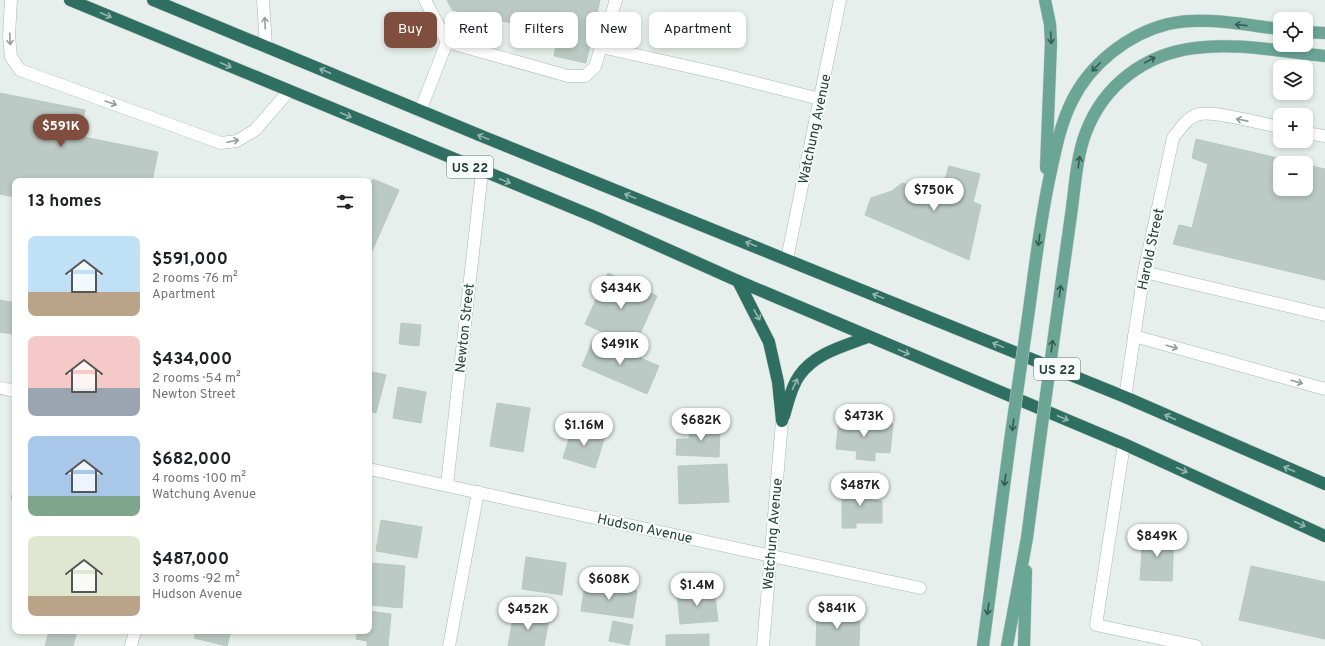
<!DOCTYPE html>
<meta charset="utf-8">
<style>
:root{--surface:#fff;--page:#f2f2f2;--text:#202124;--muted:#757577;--accent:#7f4e3f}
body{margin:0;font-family:Overpass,sans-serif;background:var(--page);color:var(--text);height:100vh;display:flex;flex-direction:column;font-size:15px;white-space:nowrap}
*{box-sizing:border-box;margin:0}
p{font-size:13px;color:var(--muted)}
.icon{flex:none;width:22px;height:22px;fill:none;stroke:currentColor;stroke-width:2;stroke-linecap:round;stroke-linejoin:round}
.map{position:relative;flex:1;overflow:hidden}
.side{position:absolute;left:12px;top:178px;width:360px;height:456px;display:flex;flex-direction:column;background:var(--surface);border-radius:8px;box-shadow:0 2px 6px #0003}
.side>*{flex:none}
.banner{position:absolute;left:384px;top:12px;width:380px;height:36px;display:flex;gap:8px}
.controls{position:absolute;left:1273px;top:12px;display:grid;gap:8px}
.controls a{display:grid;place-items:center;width:40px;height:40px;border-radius:8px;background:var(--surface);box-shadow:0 2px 6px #0003;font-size:20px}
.price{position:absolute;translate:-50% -34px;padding:0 9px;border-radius:14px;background:#fff;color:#222;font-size:13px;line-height:26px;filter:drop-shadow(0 1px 2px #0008)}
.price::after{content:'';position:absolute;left:50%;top:24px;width:12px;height:9px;margin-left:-6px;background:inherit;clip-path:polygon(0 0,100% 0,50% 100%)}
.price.on{background:var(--accent);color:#fff}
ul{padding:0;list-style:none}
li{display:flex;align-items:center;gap:12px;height:100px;padding:0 16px}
li span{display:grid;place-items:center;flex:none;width:112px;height:80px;border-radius:8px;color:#555}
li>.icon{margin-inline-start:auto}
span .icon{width:48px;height:48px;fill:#fffc;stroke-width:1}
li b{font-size:17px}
h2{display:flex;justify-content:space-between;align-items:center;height:48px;padding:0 16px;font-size:17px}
.chip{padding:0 14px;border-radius:8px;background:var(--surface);box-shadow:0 2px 6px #0003;font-size:14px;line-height:36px}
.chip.on{background:var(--accent);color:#fff}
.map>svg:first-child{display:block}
.building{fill:#bbcac4;stroke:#b8c9c2}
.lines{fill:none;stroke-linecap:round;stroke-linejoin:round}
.minor-casing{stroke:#a8b8b2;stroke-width:13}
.major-casing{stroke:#c2cac8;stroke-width:13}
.highway-casing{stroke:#c2cac8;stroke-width:13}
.minor{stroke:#fff;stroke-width:12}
.major{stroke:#6aa596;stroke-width:12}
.highway{stroke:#2f6f62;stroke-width:12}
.major-bridge-casing{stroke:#c2cac8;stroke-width:13;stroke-linecap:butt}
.major-bridge{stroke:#6aa596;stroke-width:12}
.oneway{stroke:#93b5ae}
.oneway2{stroke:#92a09c}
.oneway3{stroke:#365b51}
.labels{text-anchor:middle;stroke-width:4;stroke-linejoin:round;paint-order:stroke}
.shield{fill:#f7fbf9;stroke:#637a73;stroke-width:1}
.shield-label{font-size:13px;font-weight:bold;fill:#24423a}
.street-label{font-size:14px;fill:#24423a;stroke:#f7fbf9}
</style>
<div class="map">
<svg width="1325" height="646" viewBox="0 0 1325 646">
<rect width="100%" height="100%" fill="#e6efeb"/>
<!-- building -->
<g class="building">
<path d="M447,0H600L586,63L554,56L558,33L452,10Z"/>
<path d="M0,93L85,110L79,136L158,152L152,181H15V197L0,194Z"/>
<path d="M1196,139L1299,163H1280V189H1306V165L1325,169V280L1173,244L1179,225L1192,228L1208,164L1192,158Z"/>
<path d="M949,166L980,174L973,202L981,205L969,260L865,215L871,198L892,191L902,183L941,193Z"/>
<path d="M373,179L399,190L369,258V187Z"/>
<path d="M608,273L657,296L634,347L585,324Z"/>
<path d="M0,300L15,303V317L12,334L0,332Z"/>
<path d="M401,323L421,325L419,346L399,344Z"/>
<path d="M594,338L659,366L647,394L582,366Z"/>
<path d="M369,371L386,375L376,413L369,411Z"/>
<path d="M398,387L426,392L421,423L393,418Z"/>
<path d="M497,403L530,408L523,452L490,446Z"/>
<path d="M839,418L893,424L890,453L875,452V461L856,459L857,451L836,449Z"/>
<path d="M690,424L720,426L719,457L676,455L677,439H689Z"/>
<path d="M573,426L605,436L595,468L563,458Z"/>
<path d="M727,464L729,502L679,504L678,466Z"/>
<path d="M15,480V500H11Z"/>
<path d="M842,486L872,487L871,500L882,501V523H856V528H842Z"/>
<path d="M381,520L422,527L417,558L376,551Z"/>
<path d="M1143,534L1174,536L1172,581L1140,580Z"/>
<path d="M526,557L566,563L562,595L522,589Z"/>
<path d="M373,563L405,566L402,608L370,605Z"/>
<path d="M1251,566L1325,582V639L1239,620Z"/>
<path d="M585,584L637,591L633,618L581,611Z"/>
<path d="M714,589L718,621L680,624L677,593Z"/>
<path d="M369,611L391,614L388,646H367V641L356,639L357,631H369Z"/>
<path d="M514,613L549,620L544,646H508Z"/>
<path d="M817,613H848V621H860L859,646H816Z"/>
<path d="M613,621L633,625L629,645L609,641Z"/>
<path d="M49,631H77L73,646H45Z"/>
<path d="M196,631H231L227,646L194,638Z"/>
<path d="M709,634V646H666V635Z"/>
</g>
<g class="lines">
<defs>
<g id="minor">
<path d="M11,0L9,36L11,57L20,70L221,143L237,141L255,130L289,91"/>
<path d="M263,0L266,47"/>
<path d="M616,0L601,47L717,73L820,99"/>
<path d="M447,42L568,76H585L595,67L601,47"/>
<path d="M420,111L447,42L425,0"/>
<path d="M1306,133L1325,136"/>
<path d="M787,259L840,0"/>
<path d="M1144,272L1325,315"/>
<path d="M1134,336L1325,389"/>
<path d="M0,388L15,391"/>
<path d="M1125,397L1144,272L1173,138C1180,129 1188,116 1200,114C1216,111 1262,124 1280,127"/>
<path d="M1124,444L1096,625L1196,646"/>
<path d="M369,469L920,588"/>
<path d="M447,485L482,172"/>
<path d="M131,646L135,631"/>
<path d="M449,646L478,492"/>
<path d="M763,646L782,421"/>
</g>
<g id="major">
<path d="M1045,0L1050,24L1051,43L1046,168"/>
<path d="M1306,32L1325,33"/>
<path d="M1028,317C1035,268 1040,219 1051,171C1056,147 1061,123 1072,101C1090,64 1128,34 1168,24C1204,16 1244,25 1280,29"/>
<path d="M1055,329C1060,291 1066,253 1071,215C1075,188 1076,158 1086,132C1104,85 1145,54 1195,48C1237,42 1283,52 1325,56"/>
<path d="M983,646L1010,441"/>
<path d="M1007,646L1027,538L1038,454"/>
<path d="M1024,646L1026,571"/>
</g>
<g id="highway">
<path d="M70,0L595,217L738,281L1124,444L1325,536"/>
<path d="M153,0L484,137L1125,397L1325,484"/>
<path d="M738,281L769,342L778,382L782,421"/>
<path d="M784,416C788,403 791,387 799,376C815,353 844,346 868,337"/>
</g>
</defs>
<!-- minor casing -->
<use href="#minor" class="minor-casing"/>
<!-- major casing -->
<use href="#major" class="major-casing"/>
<!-- highway casing -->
<use href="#highway" class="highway-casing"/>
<!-- minor -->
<use href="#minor" class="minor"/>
<!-- major -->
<use href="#major" class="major"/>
<!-- highway -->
<use href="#highway" class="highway"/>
<defs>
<g id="major-bridge">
<path d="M1010,441L1028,317"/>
<path d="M1038,454L1055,329"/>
</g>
</defs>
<!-- major-bridge casing -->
<use href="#major-bridge" class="major-bridge-casing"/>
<!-- major-bridge -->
<use href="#major-bridge" class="major-bridge"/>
</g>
<!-- one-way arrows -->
<defs><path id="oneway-shaft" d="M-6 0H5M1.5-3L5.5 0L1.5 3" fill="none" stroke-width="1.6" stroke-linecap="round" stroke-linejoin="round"/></defs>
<g class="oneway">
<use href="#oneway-shaft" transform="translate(106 15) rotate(23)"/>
<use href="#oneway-shaft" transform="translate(226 65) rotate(23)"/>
<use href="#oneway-shaft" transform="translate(325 71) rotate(-157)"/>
<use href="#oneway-shaft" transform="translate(346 115) rotate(23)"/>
<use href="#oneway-shaft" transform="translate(483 137) rotate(-158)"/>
<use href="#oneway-shaft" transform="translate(505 181) rotate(22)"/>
<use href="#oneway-shaft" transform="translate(630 196) rotate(-158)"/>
<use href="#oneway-shaft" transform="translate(751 244) rotate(-158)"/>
<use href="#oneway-shaft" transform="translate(878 296) rotate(-158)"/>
<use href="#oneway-shaft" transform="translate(757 315) rotate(61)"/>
<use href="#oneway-shaft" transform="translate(998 345) rotate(-158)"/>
<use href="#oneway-shaft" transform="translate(904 352) rotate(23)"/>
<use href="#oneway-shaft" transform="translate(795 384) rotate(-65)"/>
<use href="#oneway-shaft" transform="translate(1170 417) rotate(-156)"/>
<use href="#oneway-shaft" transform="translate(1063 418) rotate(23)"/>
<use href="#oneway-shaft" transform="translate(1289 469) rotate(-156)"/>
<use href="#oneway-shaft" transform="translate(1182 470) rotate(24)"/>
<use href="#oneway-shaft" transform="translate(1300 524) rotate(25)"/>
</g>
<g class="oneway2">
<use href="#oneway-shaft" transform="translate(265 23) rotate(-93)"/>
<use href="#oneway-shaft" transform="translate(10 39) rotate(87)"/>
<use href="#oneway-shaft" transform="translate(111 103) rotate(20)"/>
<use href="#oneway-shaft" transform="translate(1242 120) rotate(-169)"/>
<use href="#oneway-shaft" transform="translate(233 141) rotate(-12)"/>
<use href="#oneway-shaft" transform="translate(1172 347) rotate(16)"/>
<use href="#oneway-shaft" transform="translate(1297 382) rotate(16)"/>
</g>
<g class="oneway3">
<use href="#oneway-shaft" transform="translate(1241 25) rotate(-174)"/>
<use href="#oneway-shaft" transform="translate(1051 38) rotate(87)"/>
<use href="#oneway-shaft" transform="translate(1150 60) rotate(-28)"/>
<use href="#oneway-shaft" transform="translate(1096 67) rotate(134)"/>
<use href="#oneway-shaft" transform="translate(1079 162) rotate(-82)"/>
<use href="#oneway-shaft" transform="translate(1039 240) rotate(98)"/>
<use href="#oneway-shaft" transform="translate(1060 291) rotate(-82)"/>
<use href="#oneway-shaft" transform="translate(1052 346) rotate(-82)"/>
<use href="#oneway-shaft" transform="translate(1013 425) rotate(98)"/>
<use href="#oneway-shaft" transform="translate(1005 480) rotate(98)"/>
<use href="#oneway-shaft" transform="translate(988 609) rotate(98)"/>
</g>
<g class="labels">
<!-- shield labels -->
<g class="shield">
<rect x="447" y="156" width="46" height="22" rx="3"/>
<rect x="1034" y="358" width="46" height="22" rx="3"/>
</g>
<g class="shield-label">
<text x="470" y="172">US 22</text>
<text x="1057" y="374">US 22</text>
</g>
<!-- street labels -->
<g class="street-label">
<text transform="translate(814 129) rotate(-78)" y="5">Watchung Avenue</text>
<text transform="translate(1150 249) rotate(-78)" y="5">Harold Street</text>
<text transform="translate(464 328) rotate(-84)" y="5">Newton Street</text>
<text transform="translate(645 528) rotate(12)" y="5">Hudson Avenue</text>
<text transform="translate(772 534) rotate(-85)" y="5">Watchung Avenue</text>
</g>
</g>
</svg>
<div class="controls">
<a><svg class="icon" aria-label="locate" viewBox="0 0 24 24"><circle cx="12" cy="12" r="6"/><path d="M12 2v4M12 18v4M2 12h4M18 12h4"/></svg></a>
<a><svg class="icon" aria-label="layers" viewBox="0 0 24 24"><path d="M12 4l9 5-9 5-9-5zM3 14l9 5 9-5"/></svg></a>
<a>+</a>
<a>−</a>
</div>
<b class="price on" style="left:61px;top:148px">$591K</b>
<b class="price" style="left:934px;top:212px">$750K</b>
<b class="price" style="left:621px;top:310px">$434K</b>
<b class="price" style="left:620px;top:366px">$491K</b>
<b class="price" style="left:864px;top:438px">$473K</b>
<b class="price" style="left:701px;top:442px">$682K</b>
<b class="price" style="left:584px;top:447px">$1.16M</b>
<b class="price" style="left:860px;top:507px">$487K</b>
<b class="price" style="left:1157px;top:558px">$849K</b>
<b class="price" style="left:609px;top:601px">$608K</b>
<b class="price" style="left:697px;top:607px">$1.4M</b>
<b class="price" style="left:837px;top:630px">$841K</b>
<b class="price" style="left:528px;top:631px">$452K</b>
<div class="banner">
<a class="chip on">Buy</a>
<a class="chip">Rent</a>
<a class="chip">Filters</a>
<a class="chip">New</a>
<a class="chip">Apartment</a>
</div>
<section class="side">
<h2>13 homes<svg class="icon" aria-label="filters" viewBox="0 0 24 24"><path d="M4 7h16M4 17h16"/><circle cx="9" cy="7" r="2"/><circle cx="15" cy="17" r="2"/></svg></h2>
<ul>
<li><span style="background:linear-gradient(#bfe0f5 70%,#b9a48a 0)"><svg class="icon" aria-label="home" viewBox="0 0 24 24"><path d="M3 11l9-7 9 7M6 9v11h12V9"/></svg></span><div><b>$591,000</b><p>2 rooms · 76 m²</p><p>Apartment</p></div></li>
<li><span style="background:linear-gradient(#f6c9c9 65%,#9aa5b1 0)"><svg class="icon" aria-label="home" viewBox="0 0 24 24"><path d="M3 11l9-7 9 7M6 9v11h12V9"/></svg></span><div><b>$434,000</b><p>2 rooms · 54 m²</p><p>Newton Street</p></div></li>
<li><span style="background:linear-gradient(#a9c7e8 75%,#7fa58c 0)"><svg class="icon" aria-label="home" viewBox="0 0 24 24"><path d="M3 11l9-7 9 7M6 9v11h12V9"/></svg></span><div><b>$682,000</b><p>4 rooms · 100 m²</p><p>Watchung Avenue</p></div></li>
<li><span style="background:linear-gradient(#dfe7d0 75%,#b9a48a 0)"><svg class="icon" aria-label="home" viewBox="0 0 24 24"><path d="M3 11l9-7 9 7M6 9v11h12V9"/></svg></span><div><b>$487,000</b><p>3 rooms · 92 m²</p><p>Hudson Avenue</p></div></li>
</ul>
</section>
</div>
